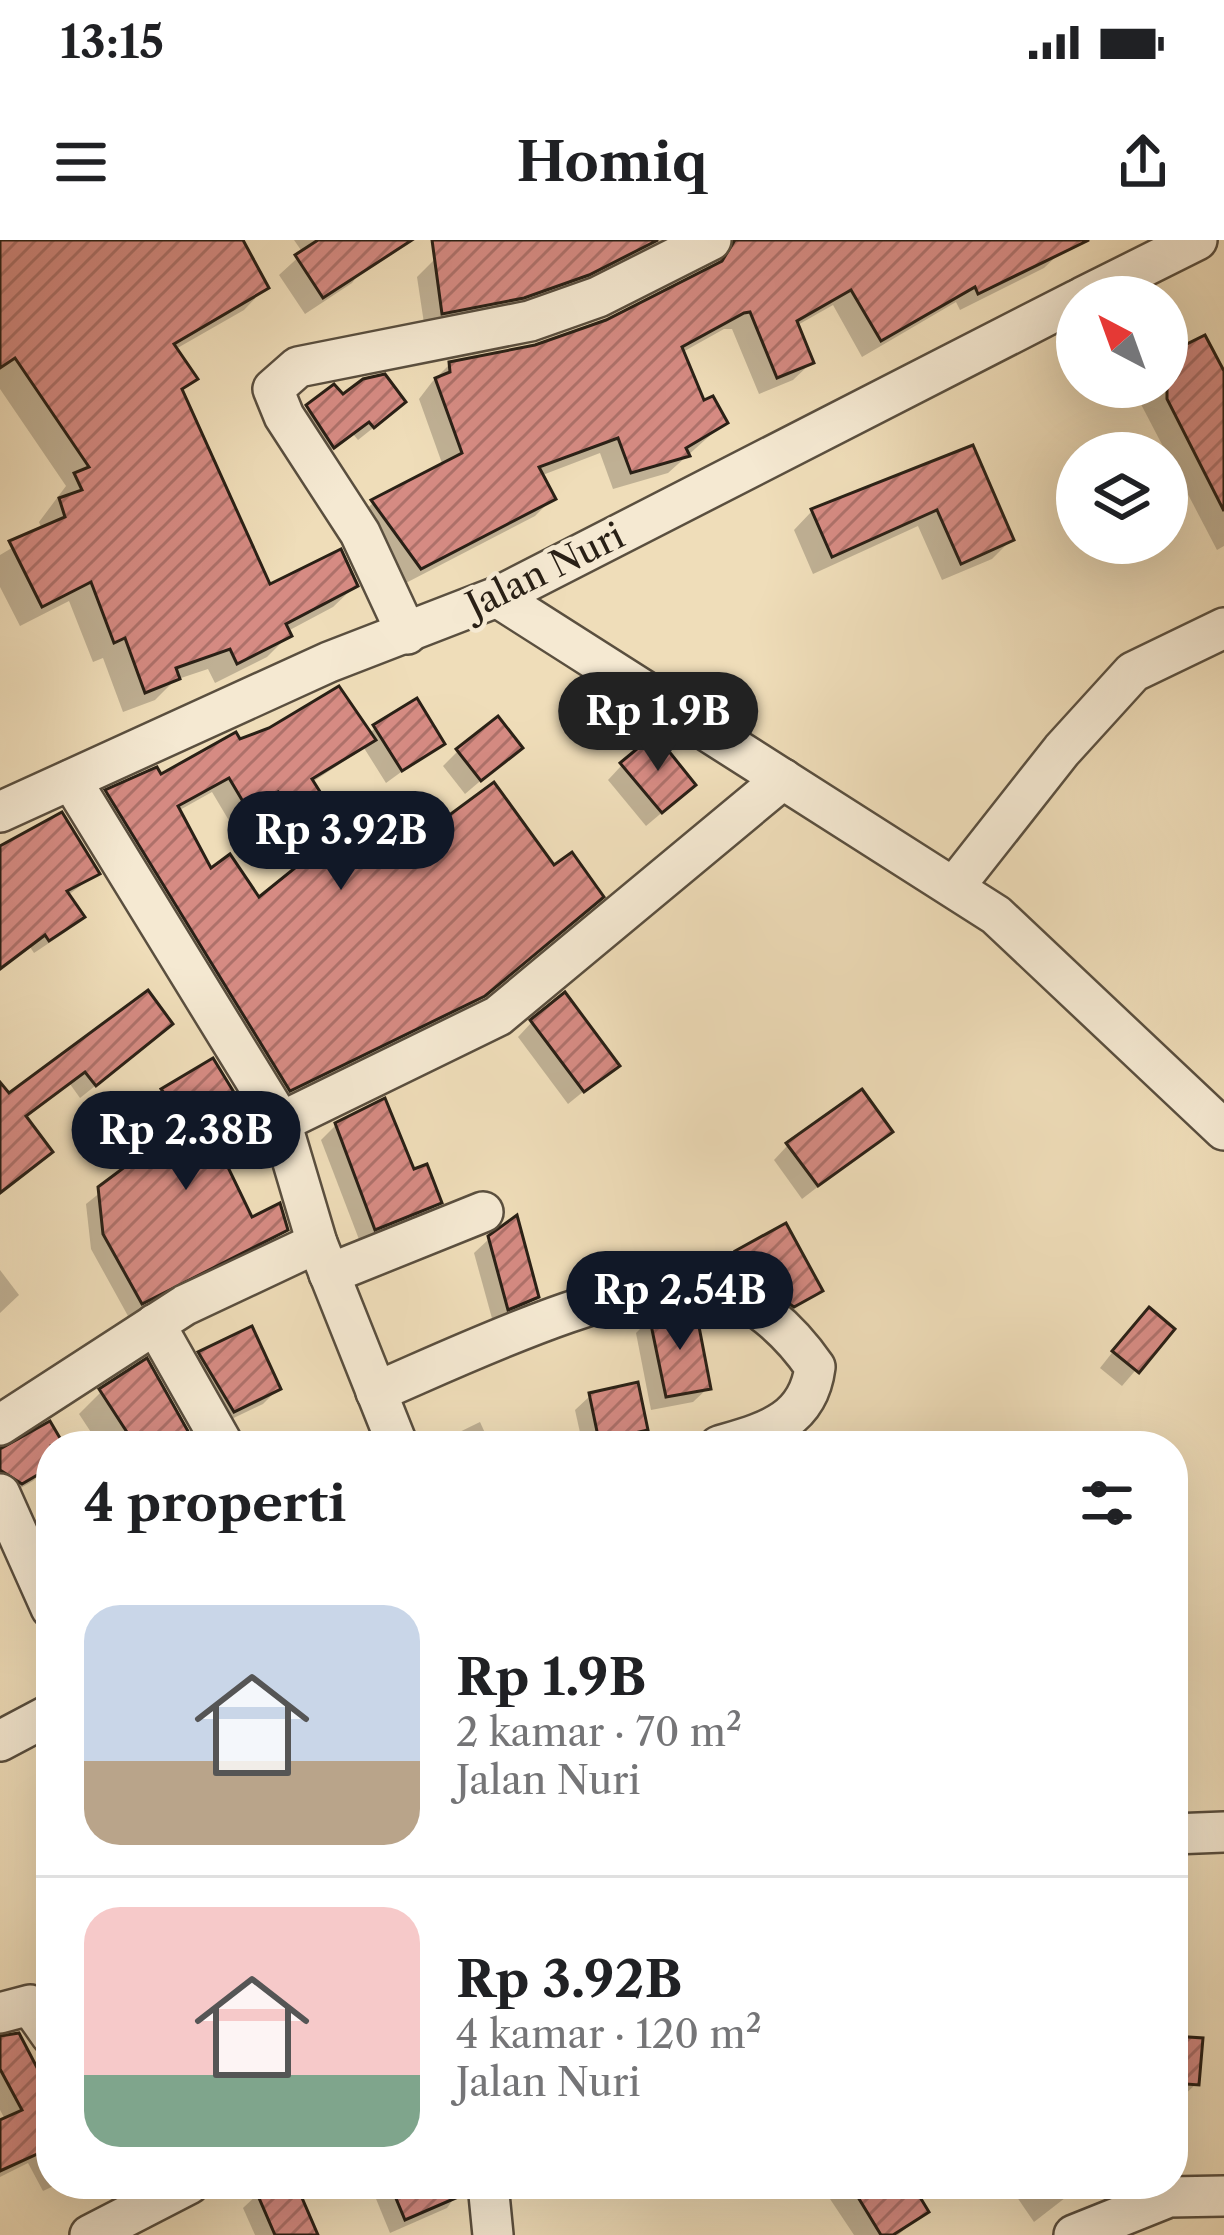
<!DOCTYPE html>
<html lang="id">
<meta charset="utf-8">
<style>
:root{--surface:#fff;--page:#f6f6f6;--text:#202124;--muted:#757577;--line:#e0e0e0;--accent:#111827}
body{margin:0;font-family:"Libre Caslon Text",serif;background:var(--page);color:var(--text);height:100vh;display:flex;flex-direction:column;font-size:45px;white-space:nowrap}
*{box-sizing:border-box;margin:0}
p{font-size:39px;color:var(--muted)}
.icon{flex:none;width:66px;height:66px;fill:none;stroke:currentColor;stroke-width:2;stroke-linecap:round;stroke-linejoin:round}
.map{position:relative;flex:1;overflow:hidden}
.details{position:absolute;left:36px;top:1191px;width:1152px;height:768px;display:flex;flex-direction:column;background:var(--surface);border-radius:48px;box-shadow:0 12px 48px #0002}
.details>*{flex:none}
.needle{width:78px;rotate:319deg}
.tools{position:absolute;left:1056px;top:36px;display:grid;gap:24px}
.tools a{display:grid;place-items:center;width:132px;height:132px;border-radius:50%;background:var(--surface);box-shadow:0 12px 48px #0002;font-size:60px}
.price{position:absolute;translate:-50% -102px;padding:0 27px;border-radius:42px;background:var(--accent);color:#fff;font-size:39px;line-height:78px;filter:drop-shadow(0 3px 6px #0008)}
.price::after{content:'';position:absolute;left:50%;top:72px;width:36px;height:27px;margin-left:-18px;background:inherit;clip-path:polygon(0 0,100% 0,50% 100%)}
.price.active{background:#222;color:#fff}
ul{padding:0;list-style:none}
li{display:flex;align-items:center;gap:36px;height:300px;padding:0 48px}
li+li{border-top:3px solid var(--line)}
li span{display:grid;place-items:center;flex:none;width:336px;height:240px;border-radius:36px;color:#555}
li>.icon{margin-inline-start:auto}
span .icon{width:144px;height:144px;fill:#fffc;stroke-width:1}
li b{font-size:51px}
h2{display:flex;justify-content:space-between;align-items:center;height:144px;padding:0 48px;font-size:51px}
.status{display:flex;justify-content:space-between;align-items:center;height:84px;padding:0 60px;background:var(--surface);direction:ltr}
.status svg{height:33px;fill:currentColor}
header{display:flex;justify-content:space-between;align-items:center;height:156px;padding:0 48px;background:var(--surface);font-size:54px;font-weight:700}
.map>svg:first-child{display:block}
.shadow{fill:#0003;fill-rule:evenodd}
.building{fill:url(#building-hatch);stroke:#292016;stroke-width:3;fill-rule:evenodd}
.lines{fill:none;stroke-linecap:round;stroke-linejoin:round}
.minor-casing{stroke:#5a4f3f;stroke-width:44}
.minor{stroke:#f5e9d2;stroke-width:39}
.labels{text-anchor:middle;stroke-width:9;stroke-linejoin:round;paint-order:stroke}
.street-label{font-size:36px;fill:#292016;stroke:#f5e9d2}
</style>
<div class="status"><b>13:15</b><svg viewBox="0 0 49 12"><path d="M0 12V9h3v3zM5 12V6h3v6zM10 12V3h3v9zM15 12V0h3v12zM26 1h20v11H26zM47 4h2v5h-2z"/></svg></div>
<header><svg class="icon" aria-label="menu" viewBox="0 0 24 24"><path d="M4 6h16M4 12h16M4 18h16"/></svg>Homiq<svg class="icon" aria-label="share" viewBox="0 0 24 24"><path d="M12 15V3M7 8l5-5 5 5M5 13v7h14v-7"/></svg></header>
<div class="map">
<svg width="1224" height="1995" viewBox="0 0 1224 1995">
<defs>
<pattern id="building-hatch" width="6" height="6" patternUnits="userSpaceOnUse" patternTransform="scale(3)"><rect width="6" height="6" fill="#d68b83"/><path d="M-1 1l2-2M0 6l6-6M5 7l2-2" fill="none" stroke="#ae716a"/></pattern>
</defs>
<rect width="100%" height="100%" fill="#efddb9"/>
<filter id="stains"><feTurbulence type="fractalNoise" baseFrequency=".00167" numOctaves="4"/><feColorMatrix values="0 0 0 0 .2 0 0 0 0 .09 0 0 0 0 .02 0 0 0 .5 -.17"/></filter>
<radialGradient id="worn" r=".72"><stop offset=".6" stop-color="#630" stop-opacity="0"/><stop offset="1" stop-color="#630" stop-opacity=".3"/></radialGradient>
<!-- shadow -->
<g class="shadow">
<path d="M0,0H239L265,48L244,70L174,110L194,139L180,152L268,348L355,346L333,367L286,392L288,396L267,417L215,443L208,429L175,440L155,460L123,472L103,418L93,422L69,361L20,386L0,347V315L42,290L39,282L66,246L0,149Z"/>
<path d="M294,0H385L352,43L305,74L279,35L303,13Z"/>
<path d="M497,0H671L568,52L425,90L417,37L435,19Z"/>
<path d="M709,0H1057L1062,11L1044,28L960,70L956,62L862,117L833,65L796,86L811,123L793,140L759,154L732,89H724L681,113L703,165L724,183L668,233L613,249L600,213L540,236L552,259L535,276L402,345L355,280L373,263L443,226L419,159L432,142L450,124L535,107L607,82L718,23Z"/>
<path d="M1167,118L1224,137V306L1217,310L1132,147H1167Z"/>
<path d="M335,148L342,159L388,176L358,200L353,194L318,220L293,182Z"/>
<path d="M971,209L1011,300L992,319L942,340L918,286L813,334L794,290L812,271Z"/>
<path d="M375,488L441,503L386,543L364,508L311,543L366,629L584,672L465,771L273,865L91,569L107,553L160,538L239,503L369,494ZM212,552L231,584L261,566L301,627L258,662L209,632L178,571Z"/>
<path d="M519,508L465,554L443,526L458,511Z"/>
<path d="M622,525L678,559L646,586L608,540Z"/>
<path d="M0,610L97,633L67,656L81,677L67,691L34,713L30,707L0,729Z"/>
<path d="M532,782L616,825L568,864L518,797Z"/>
<path d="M155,798L80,858L70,844L24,878L49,912L0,953V847L8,857Z"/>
<path d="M162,851L250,893L253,899L222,922L250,981L285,989L271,1003L128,1076L91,1009L86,964L171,896L149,864Z"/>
<path d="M336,885L412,933L439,962L424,977L360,1002L321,900Z"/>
<path d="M889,892L802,959L774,920L788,905Z"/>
<path d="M490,998L536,1057L521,1071L493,1082L474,1013Z"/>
<path d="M737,1013L819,1050L778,1080L734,1049L722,1028Z"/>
<path d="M0,1030L19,1055L0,1073Z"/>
<path d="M651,1078L708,1148L693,1162L651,1170L636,1093Z"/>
<path d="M1134,1085L1171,1089L1122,1146L1100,1128Z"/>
<path d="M200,1114L278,1149L263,1164L219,1185L186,1129Z"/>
<path d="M101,1152L185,1193L172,1206H100L79,1174Z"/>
<path d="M590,1156L645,1189L630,1204L583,1206L575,1170Z"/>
<path d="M480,1182L491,1206H436L443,1200Z"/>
<path d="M61,1204L51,1206L49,1225L33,1241L5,1257L0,1252V1212Z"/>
<path d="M0,1799L36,1842L51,1874V1944H58L43,1951L28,1923L0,1937V1884L6,1881L0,1870Z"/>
<path d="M1173,1799L1196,1844L1181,1858H1173Z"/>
<path d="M280,1944H293L315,1995H255L243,1968L258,1954Z"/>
<path d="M377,1944H464L447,1968L390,1993L372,1949Z"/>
<path d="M820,1944H935L916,1956L926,1971L898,1995H854Z"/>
<path d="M1008,1944H1083L1034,1982Z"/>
</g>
<!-- building -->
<g class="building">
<path d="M0,0H243L269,48L174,104L198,139L182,149L270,344L341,309L358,346L286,384L292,396L237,424L230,409L176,428L180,439L145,453L125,398L114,403L91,342L42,367L9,301L65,277L59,258L82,250L74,233L89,227L15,118L0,128Z"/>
<path d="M318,0H412L323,58L295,15Z"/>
<path d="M432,0H658L589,35L524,58L442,74Z"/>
<path d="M735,0H1089L978,54L975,47L881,101L851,50L797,81L814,123L777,138L750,72L744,73L682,107L704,160L713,156L728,183L686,208L690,216L631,233L618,198L539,227L556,259L421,329L371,260L462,213L435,138L450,132L449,122L535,105L606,80L722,21Z"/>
<path d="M1205,95L1224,131V271L1167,159V114Z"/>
<path d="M385,134L406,162L374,188L369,182L334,208L306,165L334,144L343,154L363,139Z"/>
<path d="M973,205L1014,300L961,324L937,270L832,317L811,269Z"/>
<path d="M339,446L376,500L312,539L366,625L373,619L379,627L494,542L554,625L572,612L604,657L485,756L290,851L105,550L157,527L161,534L236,492L240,499L269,488ZM229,538L248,570L278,552L316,611L259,657L230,614L211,628L178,566Z"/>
<path d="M417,458L445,504L402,531L373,485Z"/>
<path d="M498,476L523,508L481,541L456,509Z"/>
<path d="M655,494L696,545L662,573L620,523Z"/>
<path d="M62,572L100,634L67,651L85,677L49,701L45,695L0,729V606Z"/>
<path d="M148,750L173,784L96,846L85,832L26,876L53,912L0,953V842L9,853Z"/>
<path d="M565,752L620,826L584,852L530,780Z"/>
<path d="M213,818L257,890L253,892L257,899L223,917L252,977L280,963L288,990L142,1064L103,994L98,947L185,882L161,849Z"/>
<path d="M862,849L893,892L818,946L786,903Z"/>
<path d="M385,858L414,929L427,924L442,963L375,990L335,883Z"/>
<path d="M517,975L539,1057L508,1070L488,996Z"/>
<path d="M786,983L823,1051L794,1067L748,1035L735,1011Z"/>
<path d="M1149,1067L1175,1089L1139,1133L1112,1111Z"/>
<path d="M696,1071L711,1149L666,1157L649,1075Z"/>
<path d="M252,1086L281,1149L234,1172L198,1112Z"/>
<path d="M147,1118L189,1193L169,1206H136L99,1149Z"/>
<path d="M638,1142L648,1190L599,1201L589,1153Z"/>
<path d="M50,1181L64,1205L51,1206V1227L22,1244L0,1230V1209Z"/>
<path d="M19,1793L43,1839L39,1842L47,1858L51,1856V1925L44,1911L0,1931V1880L22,1870L0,1829V1796Z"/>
<path d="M1173,1796L1203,1798L1199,1845L1173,1843Z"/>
<path d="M273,1944H296L318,1995H275L256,1951Z"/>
<path d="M390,1944H464L465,1954L405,1980Z"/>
<path d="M850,1944H912L929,1972L893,1995H881Z"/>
</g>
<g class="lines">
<defs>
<g id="minor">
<path d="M1083,57L1197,0"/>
<path d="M497,357L996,675L1224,890"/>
<path d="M407,394L360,293L284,176L273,149L298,127L530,81L598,57L711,0"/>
<path d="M71,540L281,882L317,1003L398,1206"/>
<path d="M0,572L329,422L497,357L1077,60"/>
<path d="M954,647L1062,510L1133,432L1224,388"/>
<path d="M281,882L498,776L783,539"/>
<path d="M329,1034L483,972"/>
<path d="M155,1084L224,1206"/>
<path d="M376,1152C456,1118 623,1036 707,1047C751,1053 791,1092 815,1127C808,1182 766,1192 719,1206"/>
<path d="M0,1185L185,1065L317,1003"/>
<path d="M0,1254L51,1368"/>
<path d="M0,1501L51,1474"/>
<path d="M1173,1594L1224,1592"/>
<path d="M0,1773L30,1765L51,1795"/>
<path d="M488,1944L493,1995"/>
<path d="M90,1995L189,1944"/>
<path d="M1074,1995L1169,1957L1224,1956"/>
</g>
</defs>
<!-- minor casing -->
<use href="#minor" class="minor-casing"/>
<!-- minor -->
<use href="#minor" class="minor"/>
</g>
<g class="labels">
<!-- street labels -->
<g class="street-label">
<text transform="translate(545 330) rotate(-26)" y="13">Jalan Nuri</text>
</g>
</g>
<rect width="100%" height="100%" filter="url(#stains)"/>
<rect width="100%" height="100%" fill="url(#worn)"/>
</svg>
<div class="tools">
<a><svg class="needle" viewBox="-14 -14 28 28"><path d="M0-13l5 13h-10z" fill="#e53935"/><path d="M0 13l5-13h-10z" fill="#757577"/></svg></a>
<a><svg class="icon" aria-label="layers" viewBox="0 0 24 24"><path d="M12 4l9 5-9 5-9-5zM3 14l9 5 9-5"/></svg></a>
</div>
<b class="price active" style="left:658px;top:534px">Rp 1.9B</b>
<b class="price" style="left:341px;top:653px">Rp 3.92B</b>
<b class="price" style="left:186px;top:953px">Rp 2.38B</b>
<b class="price" style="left:680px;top:1113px">Rp 2.54B</b>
<section class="details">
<h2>4 properti<svg class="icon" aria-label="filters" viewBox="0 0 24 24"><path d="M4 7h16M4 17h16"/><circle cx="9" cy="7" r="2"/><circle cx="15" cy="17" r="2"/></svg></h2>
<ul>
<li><span style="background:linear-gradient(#c9d6e8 65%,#b9a48a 0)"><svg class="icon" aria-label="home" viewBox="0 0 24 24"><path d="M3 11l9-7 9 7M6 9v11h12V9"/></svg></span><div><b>Rp 1.9B</b><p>2 kamar · 70 m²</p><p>Jalan Nuri</p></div></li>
<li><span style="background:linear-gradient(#f6c9c9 70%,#7fa58c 0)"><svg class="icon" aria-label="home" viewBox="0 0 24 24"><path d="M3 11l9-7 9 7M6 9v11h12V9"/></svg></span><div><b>Rp 3.92B</b><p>4 kamar · 120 m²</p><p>Jalan Nuri</p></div></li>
</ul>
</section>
</div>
